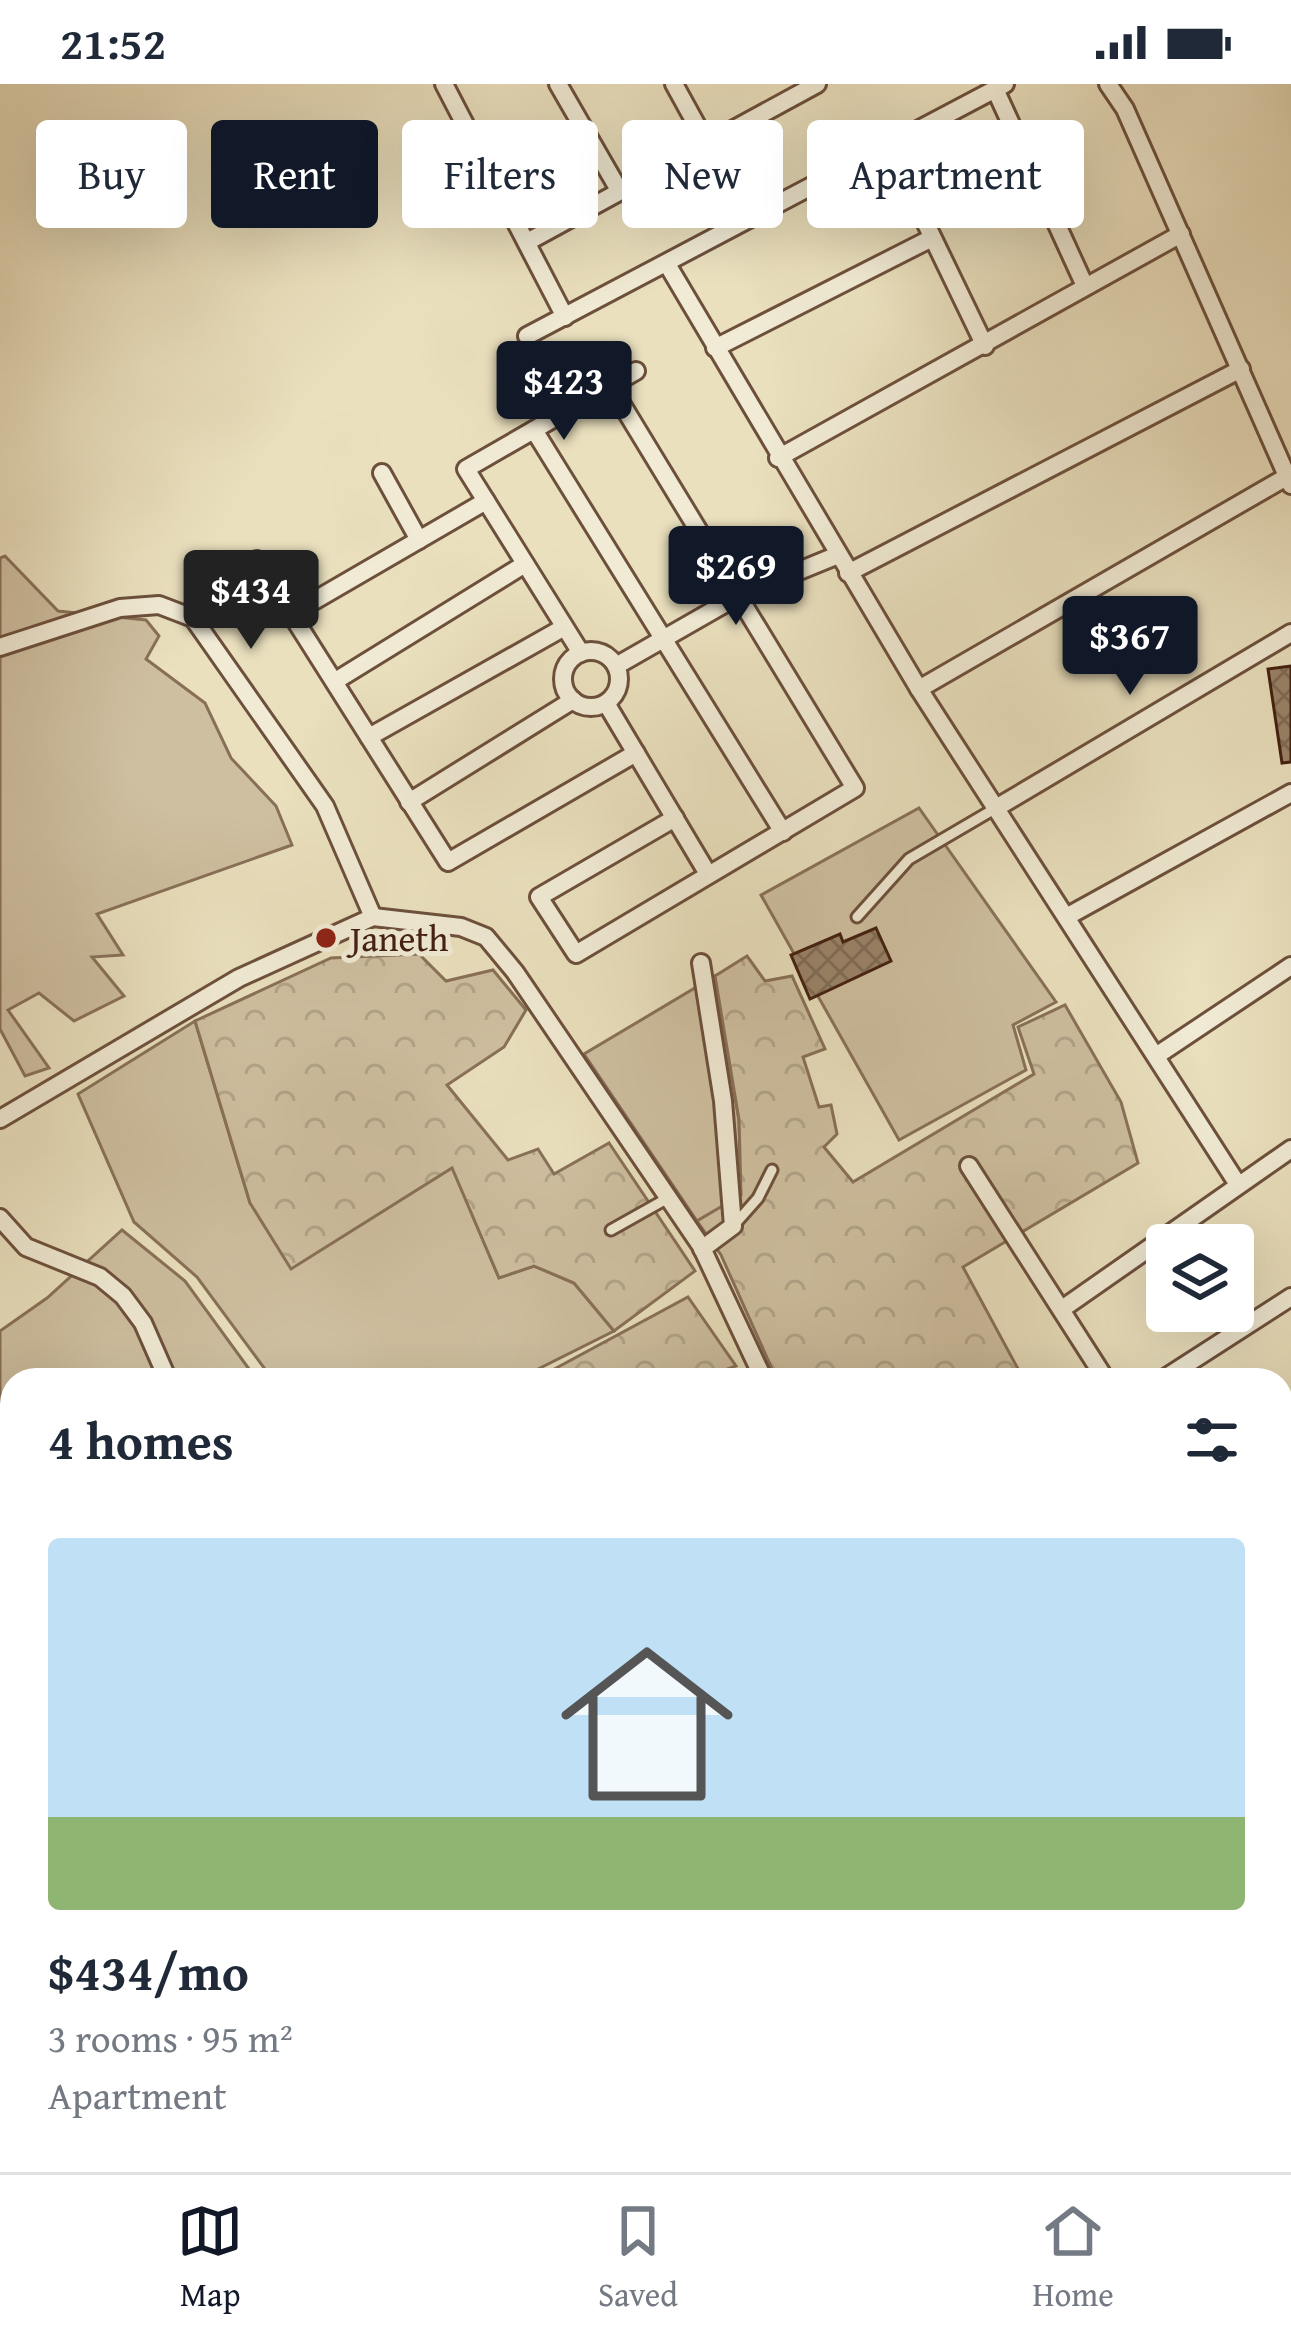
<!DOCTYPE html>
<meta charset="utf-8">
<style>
:root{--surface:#fff;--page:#f2f2f3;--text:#1f2937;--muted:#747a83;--line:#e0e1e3;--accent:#111827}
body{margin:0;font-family:"Gentium Book Plus",serif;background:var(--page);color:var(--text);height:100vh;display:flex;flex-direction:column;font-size:45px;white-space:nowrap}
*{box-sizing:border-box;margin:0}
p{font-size:39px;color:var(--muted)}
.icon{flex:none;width:66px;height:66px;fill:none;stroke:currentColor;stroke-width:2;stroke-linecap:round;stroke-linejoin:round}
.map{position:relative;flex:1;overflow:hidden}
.side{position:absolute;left:0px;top:1284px;width:1293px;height:804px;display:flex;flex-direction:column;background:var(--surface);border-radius:36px 36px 0 0;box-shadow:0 12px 48px #0002}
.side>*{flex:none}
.banner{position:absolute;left:36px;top:36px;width:1221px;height:108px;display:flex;gap:24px}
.tools{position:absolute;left:1146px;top:1140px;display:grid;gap:24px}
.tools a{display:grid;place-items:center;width:108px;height:108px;border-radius:12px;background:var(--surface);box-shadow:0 12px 48px #0002;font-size:60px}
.price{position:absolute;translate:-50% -102px;padding:0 27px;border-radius:12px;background:var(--accent);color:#fff;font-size:39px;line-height:78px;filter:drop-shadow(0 3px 6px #0008)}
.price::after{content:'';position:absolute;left:50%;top:72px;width:36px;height:27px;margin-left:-18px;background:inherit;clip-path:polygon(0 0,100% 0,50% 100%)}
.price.active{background:#222;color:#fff}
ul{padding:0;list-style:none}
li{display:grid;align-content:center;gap:24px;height:636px;padding:0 48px}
li span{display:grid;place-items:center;height:372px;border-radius:12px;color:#555}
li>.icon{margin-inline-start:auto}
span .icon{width:216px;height:216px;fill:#fffc;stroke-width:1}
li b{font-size:51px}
h2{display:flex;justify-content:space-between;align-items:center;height:144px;padding:0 48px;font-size:51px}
.tag{padding:0 42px;border-radius:12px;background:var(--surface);box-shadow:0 12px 48px #0002;font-size:42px;line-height:108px}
.tag.active{background:var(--accent);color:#fff}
.status{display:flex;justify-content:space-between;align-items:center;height:84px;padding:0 60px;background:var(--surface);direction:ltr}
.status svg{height:33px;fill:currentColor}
.tab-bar{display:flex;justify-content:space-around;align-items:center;height:168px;border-top:3px solid var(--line);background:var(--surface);font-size:33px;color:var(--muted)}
.tab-bar a{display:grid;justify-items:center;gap:6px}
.tab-bar .active{color:var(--accent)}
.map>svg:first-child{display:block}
.green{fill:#cebfa0;stroke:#887058;stroke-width:3}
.forest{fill:url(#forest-crowns);stroke:#887058;stroke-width:3}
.building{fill:url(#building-cross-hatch);stroke:#432010;stroke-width:3}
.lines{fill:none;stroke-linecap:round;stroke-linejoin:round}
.lane-casing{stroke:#6d503c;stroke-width:15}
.street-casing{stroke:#6d503c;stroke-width:22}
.primary-casing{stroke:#432010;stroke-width:33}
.lane{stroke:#f1ebd5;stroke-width:9}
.street{stroke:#f1ebd5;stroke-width:16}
.primary{stroke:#eae0be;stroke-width:27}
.poi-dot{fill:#8f2418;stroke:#f1ebd5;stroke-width:4.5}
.labels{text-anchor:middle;stroke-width:10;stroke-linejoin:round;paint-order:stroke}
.poi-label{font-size:36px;fill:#432010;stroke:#f1ebd5;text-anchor:start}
</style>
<div class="status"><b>21:52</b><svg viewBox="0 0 49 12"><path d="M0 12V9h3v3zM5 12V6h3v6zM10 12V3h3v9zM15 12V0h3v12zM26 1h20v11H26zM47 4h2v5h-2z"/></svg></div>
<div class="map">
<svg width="1291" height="2088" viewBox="0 0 1291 2088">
<defs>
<pattern id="forest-crowns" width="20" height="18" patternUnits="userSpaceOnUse" patternTransform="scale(3)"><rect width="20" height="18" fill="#cebfa0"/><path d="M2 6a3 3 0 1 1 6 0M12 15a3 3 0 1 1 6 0" fill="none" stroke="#b2a489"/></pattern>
<pattern id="building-cross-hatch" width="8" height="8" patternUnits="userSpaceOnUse" patternTransform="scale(3)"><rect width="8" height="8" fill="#9a846a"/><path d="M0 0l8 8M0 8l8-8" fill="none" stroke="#7f6c56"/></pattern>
</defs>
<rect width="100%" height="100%" fill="#eae0be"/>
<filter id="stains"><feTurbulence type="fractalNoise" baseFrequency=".00167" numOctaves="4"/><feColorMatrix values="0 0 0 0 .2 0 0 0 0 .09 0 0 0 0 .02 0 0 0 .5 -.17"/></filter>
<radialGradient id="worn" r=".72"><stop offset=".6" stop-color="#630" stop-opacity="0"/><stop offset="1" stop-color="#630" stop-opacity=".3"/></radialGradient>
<!-- green -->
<g class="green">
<path d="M5,472L58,527L146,536L159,552L146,575L205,619L231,674L276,722L292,761L97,830L123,871L92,873L124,912L74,937L39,909L8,926L49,984L25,992L0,945V474Z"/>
<path d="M919,724L1056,918L1013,941L1026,986L899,1056L761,811Z"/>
<path d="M715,892L739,1036L741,1112L697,1137L584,970Z"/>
<path d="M195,937L250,1119L453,1084L499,1194L534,1182L574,1199L614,1247L516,1296H273L197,1193L134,1138L78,1010Z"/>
<path d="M122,1146L185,1197L257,1296H12V1457L0,1440V1247L47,1214Z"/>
</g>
<!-- forest -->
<g class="forest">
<path d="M419,870L446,897L493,886L526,926L504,963L447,1001L508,1076L538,1065L554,1090L609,1059L695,1187L614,1247L574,1199L534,1182L499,1194L452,1084L291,1185L250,1119L195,937L331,874Z"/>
<path d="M747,872L765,897L792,892L825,965L803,973L819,1023L831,1021L837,1050L824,1063L853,1098L1034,990L1018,943L1065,921L1121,1018L1138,1079L963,1183L1024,1296H777L721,1171L697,1137L741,1111L739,1036L715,892Z"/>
<path d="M688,1213L736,1282L697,1296H534Z"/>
<path d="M206,2076H416L424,2088H196Z"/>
</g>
<!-- building -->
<g class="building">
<path d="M1291,582V678L1282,679L1268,585Z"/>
<path d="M876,844L891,877L810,915L791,871L840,850L843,858Z"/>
</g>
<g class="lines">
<defs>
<g id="lane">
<path d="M857,833L909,775L996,724"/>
<path d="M735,1140L758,1114L772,1086"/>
<path d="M611,1146L668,1114"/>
</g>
<g id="street">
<path d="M444,0L565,233"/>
<path d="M558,0L619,106"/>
<path d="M674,0L707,60"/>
<path d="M1108,0L1125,25L1291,401"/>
<path d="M995,5L1085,202"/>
<path d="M888,61L985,262"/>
<path d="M529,157L817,0"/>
<path d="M667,180L919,605L1237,1099"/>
<path d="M527,252L1005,0"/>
<path d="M715,264L930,155"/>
<path d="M610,301L855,704L576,870L539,813L675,734"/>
<path d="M534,346L783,748"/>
<path d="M778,374L1181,150"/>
<path d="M382,389L419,456"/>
<path d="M257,476L448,778L636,669"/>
<path d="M848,489L1241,285"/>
<path d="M293,529L486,417"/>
<path d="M0,563L120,524L159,521L193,534L325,722L373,833"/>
<circle cx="591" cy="595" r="28"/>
<path d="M581,569L466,385L636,287"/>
<path d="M616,582L740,511L838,471"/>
<path d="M337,596L525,480"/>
<path d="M919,605L1288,392"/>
<path d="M606,619L708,790"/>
<path d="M369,653L561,545"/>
<path d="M409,718L573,616"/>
<path d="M996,724L1291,549"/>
<path d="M1068,832L1291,709"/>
<path d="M701,879L723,1017L733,1142L702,1165"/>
<path d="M1156,972L1291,882"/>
<path d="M0,1035L239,894L373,833L461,843L486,853L515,888L701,1162L764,1296"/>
<path d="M969,1082L1106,1296"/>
<path d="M0,1134L26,1163L100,1193L123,1212L143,1239L168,1296"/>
<path d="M1062,1225L1291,1065"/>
<path d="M1162,1296L1291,1213"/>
<path d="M1281,1374L1291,1367"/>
<path d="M1281,1884H1291"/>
<path d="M0,1923L12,1911"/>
<path d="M0,2011L12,2001"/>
</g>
<g id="primary">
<path d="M1281,1480L1291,1479"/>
<path d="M167,2088L177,2076"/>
</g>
</defs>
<!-- lane casing -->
<use href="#lane" class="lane-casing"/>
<!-- street casing -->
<use href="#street" class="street-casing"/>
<!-- primary casing -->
<use href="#primary" class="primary-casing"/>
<!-- lane -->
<use href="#lane" class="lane"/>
<!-- street -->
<use href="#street" class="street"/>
<!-- primary -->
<use href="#primary" class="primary"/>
</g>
<!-- markers -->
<circle class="poi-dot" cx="326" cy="854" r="12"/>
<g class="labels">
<!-- poi labels -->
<g class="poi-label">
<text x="350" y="867">Janeth</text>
</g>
</g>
<rect width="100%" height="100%" filter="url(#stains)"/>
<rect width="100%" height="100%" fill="url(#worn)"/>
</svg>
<div class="tools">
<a><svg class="icon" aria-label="layers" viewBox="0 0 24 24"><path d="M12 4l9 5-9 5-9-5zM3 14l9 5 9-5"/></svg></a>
</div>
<b class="price" style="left:564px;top:359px">$423</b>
<b class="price" style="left:736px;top:544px">$269</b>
<b class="price active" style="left:251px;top:568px">$434</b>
<b class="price" style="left:1130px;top:614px">$367</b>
<div class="banner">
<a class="tag">Buy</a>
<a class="tag active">Rent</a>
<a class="tag">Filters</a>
<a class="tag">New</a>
<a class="tag">Apartment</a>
</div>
<section class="side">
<h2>4 homes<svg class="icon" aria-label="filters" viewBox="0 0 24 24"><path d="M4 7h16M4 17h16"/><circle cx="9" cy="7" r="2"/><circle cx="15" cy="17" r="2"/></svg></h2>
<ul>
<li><span style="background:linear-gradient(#bfe0f5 75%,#8fb573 0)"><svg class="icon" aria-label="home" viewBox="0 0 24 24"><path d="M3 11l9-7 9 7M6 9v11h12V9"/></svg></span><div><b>$434/mo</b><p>3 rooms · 95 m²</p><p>Apartment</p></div></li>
</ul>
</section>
</div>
<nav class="tab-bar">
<a class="active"><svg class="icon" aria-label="map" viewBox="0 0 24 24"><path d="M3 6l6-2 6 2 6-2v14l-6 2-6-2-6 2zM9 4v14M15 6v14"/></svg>Map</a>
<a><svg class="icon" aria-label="saved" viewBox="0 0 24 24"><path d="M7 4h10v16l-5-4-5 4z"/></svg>Saved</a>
<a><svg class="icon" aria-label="home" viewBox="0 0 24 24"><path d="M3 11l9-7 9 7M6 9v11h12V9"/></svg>Home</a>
</nav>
